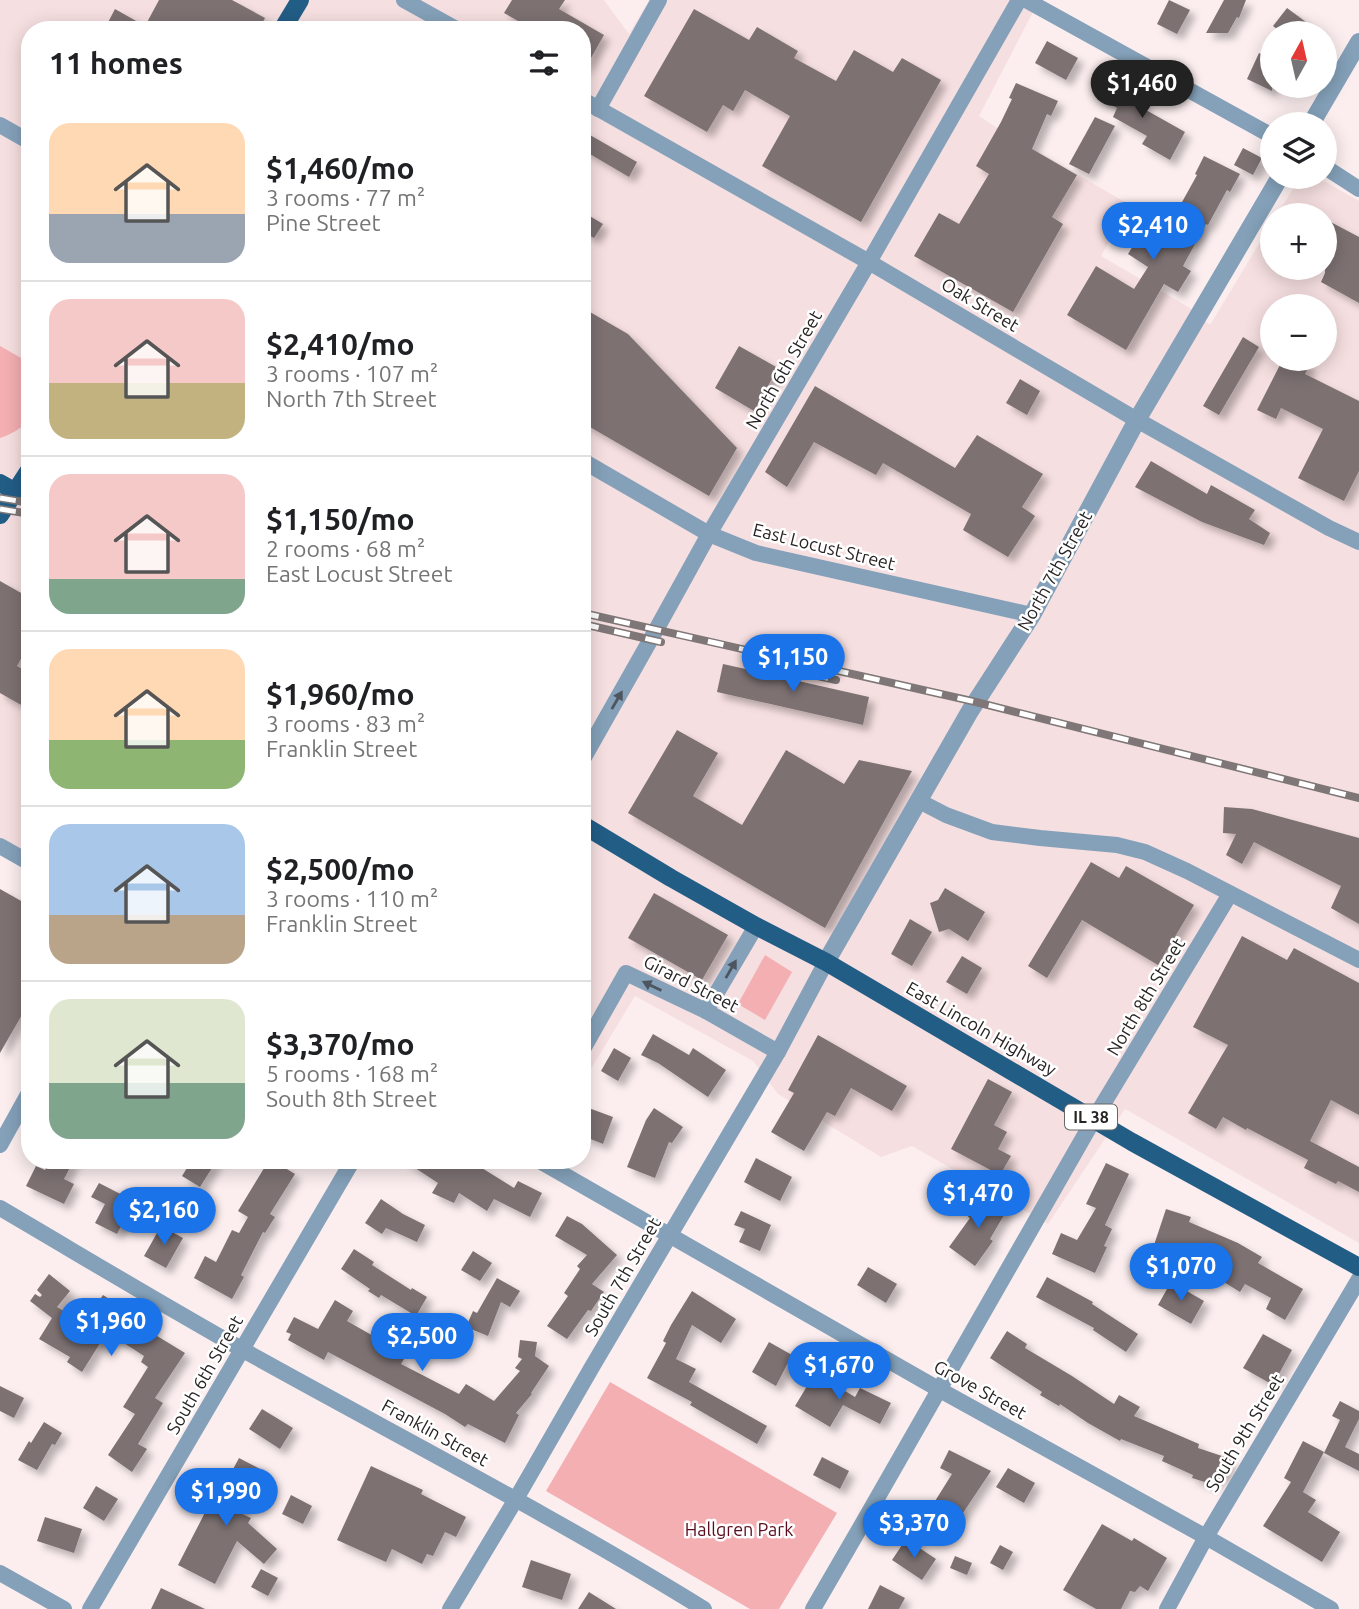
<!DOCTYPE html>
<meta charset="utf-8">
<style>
:root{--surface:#fff;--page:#f6f6f6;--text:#202124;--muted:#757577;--line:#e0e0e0;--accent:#1a73e8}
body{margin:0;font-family:Ubuntu,sans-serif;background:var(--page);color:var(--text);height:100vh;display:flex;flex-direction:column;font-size:26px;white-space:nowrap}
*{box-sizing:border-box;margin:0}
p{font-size:23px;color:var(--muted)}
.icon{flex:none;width:38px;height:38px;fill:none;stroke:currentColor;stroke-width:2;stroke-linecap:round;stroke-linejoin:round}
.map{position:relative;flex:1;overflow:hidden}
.details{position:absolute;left:21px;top:21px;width:570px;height:1148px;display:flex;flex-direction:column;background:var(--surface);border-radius:28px;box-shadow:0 4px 18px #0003}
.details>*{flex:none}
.needle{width:46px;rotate:8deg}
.tools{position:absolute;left:1260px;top:21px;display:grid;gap:14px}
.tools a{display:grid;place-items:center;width:77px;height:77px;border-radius:50%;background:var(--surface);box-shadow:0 4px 18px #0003;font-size:35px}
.price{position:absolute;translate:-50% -60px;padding:0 16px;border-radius:24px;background:var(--accent);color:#fff;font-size:23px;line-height:46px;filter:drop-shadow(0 2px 4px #0008)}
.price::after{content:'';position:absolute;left:50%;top:42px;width:21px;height:16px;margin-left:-10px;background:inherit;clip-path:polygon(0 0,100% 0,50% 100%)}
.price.selected{background:#222;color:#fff}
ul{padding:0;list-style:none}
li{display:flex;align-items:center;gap:21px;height:175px;padding:0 28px}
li+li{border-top:2px solid var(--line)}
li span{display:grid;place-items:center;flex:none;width:196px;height:140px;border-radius:21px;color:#555}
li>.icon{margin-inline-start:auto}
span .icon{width:84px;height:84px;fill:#fffc;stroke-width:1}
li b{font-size:30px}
h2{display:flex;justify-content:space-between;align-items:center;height:84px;padding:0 28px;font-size:30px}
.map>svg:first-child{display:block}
.built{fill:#f6dfe0;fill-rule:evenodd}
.green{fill:#f3afb2}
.building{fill:#7d7172;filter:url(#shadow)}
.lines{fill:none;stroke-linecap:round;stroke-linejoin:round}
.minor{stroke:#84a1b9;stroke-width:16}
.tertiary{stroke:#84a1b9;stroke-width:18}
.primary{stroke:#225d86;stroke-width:18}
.rail-casing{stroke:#7f7777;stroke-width:8}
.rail{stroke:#fff;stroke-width:5;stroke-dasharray:16;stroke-linecap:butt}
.oneway{fill:#4d5660}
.labels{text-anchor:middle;stroke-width:5;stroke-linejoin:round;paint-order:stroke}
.shield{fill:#fff;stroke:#696666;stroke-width:2}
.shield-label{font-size:16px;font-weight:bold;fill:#292424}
.street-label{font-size:18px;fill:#292424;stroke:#fff}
.park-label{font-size:18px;fill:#5b0d1d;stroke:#fff}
</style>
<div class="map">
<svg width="1359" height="1609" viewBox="0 0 1359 1609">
<defs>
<filter id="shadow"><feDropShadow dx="6" dy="6" stdDeviation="3.5" flood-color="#0004"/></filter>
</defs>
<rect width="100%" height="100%" fill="#fceeef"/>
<!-- built -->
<path class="built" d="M0,0H604L629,34L649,0H1013L1033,12L979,116L999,129L1130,205L1101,256L1190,308L1210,325L1272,222V268H1325V215H1277L1300,177H1317L1359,201V1243L1125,1109L1048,1224L912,1146L881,1157L778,1094L753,1061L635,996L583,1082V30H30V868L0,853ZM1272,306H1325V359H1272Z"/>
<!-- green -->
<g class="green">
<path d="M0,346L30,363V417C23,428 12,434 0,438Z"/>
<path d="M765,955L792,972L765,1020L738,1004Z"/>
<path d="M610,1382L837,1513L779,1609H750L546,1491Z"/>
</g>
<!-- building -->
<g class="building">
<path d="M159,0H232L265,18L259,30H104L115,9L145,26Z"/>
<path d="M512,0H565L559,9L604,35L583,72V30H522L525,25L504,13Z"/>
<path d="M1169,0L1190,10L1177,34L1157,24Z"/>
<path d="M1224,0H1246L1239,18L1237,17L1228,33H1206Z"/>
<path d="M1287,8L1321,33H1282L1273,26Z"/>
<path d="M694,9L749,40L757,27L798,51L794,58L836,81L854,50L893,72L902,58L941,80L861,222L762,166L790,116L745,90L733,111L723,105L707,132L644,96Z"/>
<path d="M1047,41L1078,58L1066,80L1035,63Z"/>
<path d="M1259,53L1272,59V91L1247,79Z"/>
<path d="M1108,78L1135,92L1130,101L1185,132L1170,160L1142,144L1147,136L1113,117L1117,108L1098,97Z"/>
<path d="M1016,83L1058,101L1051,116L1047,114L1032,149L1077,175L1052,217L1063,224L1013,312L914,256L939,213L959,224L989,174L976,166L1001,122L1012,99L1009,98Z"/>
<path d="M1095,117L1115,126L1089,174L1069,164Z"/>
<path d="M583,131L637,162L629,177L583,150Z"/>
<path d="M1243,148L1262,158L1253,175L1234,165Z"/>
<path d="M1204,156L1240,174L1230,192L1227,190L1208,225L1206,224L1183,266L1191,271L1178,292L1164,284L1126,350L1067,315L1096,266L1134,289L1148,267L1128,254L1138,238L1156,249L1197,175L1195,174Z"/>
<path d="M583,212L603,224L594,238L583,232Z"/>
<path d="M1325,219L1359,237V303L1321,282L1325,273Z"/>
<path d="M583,308L628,334L737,448L709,496L583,423Z"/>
<path d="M1243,337L1259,347L1219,415L1203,406Z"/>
<path d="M739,346L778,368L754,411L715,388Z"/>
<path d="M1283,359H1297L1310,365L1305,374L1359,401V471L1344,501L1298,478L1323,429L1281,408L1276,419L1257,410Z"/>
<path d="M1020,379L1040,391L1027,415L1006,403Z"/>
<path d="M815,386L955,468L977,435L1043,474L1022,507L1035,516L1008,557L963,530L971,514L883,463L876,475L814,442L787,487L765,472Z"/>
<path d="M1151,461L1207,494L1211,485L1255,510L1249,519L1270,533L1264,545L1202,522L1135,487Z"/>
<path d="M0,581L30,598V643L17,666L30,673V710L0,693Z"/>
<path d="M723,664L869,697L863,725L717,692Z"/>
<path d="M677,730L718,753L693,796L742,825L786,750L844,784L859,760L912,771L825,928L628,813Z"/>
<path d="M1224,807L1252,809L1359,838V924L1331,908L1341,886L1254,842L1242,864L1226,855L1236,834L1223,833Z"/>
<path d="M1091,862L1119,878L1126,866L1194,905L1158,965L1082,920L1047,978L1028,966Z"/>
<path d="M945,888L985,912L968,941L949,929L939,932L930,903L938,900Z"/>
<path d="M0,889L30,906V1001L0,1053Z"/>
<path d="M654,893L728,935L702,980L628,938Z"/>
<path d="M910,919L932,932L912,966L891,954Z"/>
<path d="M1242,936L1287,960L1294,948L1359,983V1115L1331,1100L1310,1141L1359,1167V1192L1338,1181L1336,1184L1304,1168L1308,1160L1247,1128L1246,1130L1223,1117L1216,1129L1188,1113L1228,1045L1193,1027Z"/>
<path d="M962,956L982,968L967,994L946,982Z"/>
<path d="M653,1034L689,1055L693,1048L726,1070L708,1097L658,1063L641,1055Z"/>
<path d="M818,1035L907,1086L892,1111L851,1088L835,1116L827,1112L804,1151L771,1132L794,1093L788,1090Z"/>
<path d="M614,1048L631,1058L618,1081L601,1071Z"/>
<path d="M988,1079L1012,1092L994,1125L1007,1132L998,1149L1011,1156L1000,1175L951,1149Z"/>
<path d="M586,1107L613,1117L603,1144L583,1136V1116Z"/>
<path d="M654,1108L683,1127L672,1143L669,1142L655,1178L627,1167L646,1120Z"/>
<path d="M756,1158L792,1177L780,1201L744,1182Z"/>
<path d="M50,1160H74L64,1179L74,1184L64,1204L26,1186L36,1166L45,1170Z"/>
<path d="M192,1160H217L200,1187L182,1176Z"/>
<path d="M269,1160H272L295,1174L270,1214L275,1217L265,1233L263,1232L241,1275L244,1277L232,1299L194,1278L205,1256L216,1262L232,1230L239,1233L248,1217L238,1211Z"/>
<path d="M403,1160H469L514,1188L518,1181L542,1193L530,1217L494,1199L487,1211L459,1193L454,1203L432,1193L438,1183Z"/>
<path d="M1106,1163L1129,1174L1105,1225L1112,1229L1104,1246L1107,1247L1095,1273L1052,1254L1061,1233L1077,1240L1096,1208L1086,1204Z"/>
<path d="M99,1183L134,1201L117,1234L95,1223L105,1204L91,1197Z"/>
<path d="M161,1193L183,1205L173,1224L151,1212Z"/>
<path d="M980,1195L1007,1210L990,1239L993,1241L975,1266L949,1247L970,1218L968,1217Z"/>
<path d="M381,1199L403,1214L425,1225L417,1242L386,1228L382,1234L365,1223Z"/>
<path d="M1166,1209L1191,1217L1189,1222L1238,1243L1262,1257L1258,1263L1303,1289L1285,1320L1266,1309L1271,1298L1245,1284L1240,1292L1219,1279L1221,1277L1184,1262L1187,1256L1154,1245Z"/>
<path d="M741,1211L771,1225L760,1251L739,1242L745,1229L734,1225Z"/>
<path d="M567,1216L582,1224L617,1255L592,1284L604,1292L591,1311L588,1310L567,1339L547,1326L568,1296L564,1293L580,1269L577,1266L587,1255L555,1236Z"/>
<path d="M161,1226L183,1238L166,1268L144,1256Z"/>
<path d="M354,1249L374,1262L372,1265L411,1290L412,1288L427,1297L416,1316L381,1295L379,1298L368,1291L370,1289L341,1269Z"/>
<path d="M473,1251L492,1263L480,1281L461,1270Z"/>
<path d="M868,1267L897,1284L886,1303L857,1285Z"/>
<path d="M49,1274L70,1291L57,1307L84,1323L103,1295L120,1306L116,1311L185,1353L155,1398L163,1403L138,1444L147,1449L132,1472L108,1455L135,1414L123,1407L148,1367L141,1362L144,1356L107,1332L82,1372L67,1362L70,1357L39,1339L52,1318L30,1301L35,1294L40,1297L42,1295L37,1290Z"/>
<path d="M1047,1277L1093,1302L1092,1304L1138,1334L1126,1352L1093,1330L1094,1328L1036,1297Z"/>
<path d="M497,1278L520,1291L510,1307L501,1302L488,1336L466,1327L473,1311L477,1313Z"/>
<path d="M1171,1282L1204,1301L1191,1324L1158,1305Z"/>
<path d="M692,1291L736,1319L721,1343L692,1325L676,1359L696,1369L689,1382L767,1426L757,1444L690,1405L692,1402L647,1378L666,1343L663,1341L671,1325Z"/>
<path d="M335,1300L353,1311L347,1321L375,1337L373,1342L404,1359L401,1364L459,1394L466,1384L494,1401L520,1371L515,1368L522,1359L518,1357L520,1340L537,1342L535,1356L549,1366L531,1393L532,1394L516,1413L519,1415L505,1443L468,1424L465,1427L445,1414L328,1352L324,1360L288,1340L291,1334L286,1332L294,1317L318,1329Z"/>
<path d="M1007,1331L1027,1344L1025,1348L1072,1376L1114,1404L1119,1395L1140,1407L1134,1416L1199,1444L1198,1448L1231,1459L1224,1478L1218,1476L1214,1485L1192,1478L1193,1475L1162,1461L1164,1456L1121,1439L1120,1441L1088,1423L1060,1404L1059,1406L1040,1395L1042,1392L990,1358Z"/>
<path d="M1263,1334L1292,1350L1273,1385L1243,1368Z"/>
<path d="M769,1342L792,1355L776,1386L752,1372Z"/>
<path d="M815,1373L855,1397L860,1388L891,1403L880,1424L843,1405L830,1427L795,1406Z"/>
<path d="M0,1386L24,1398L14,1418L0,1411Z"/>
<path d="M1340,1401L1359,1411V1419L1345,1447L1359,1454V1471L1324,1453L1340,1420L1332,1416Z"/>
<path d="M262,1409L293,1428L280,1449L249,1429Z"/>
<path d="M44,1422L62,1433L55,1445L52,1444L37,1470L18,1460L29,1441L31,1443Z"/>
<path d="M1303,1441L1324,1452L1303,1492L1316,1500L1308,1512L1340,1532L1322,1562L1263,1526L1291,1482L1284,1478Z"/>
<path d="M949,1450L991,1471L961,1516L957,1513L945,1530L925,1517L952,1474L940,1468Z"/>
<path d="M822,1457L849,1471L840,1489L813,1475Z"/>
<path d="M239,1458L262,1470L240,1513L251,1518L248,1523L277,1549L264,1564L237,1541L215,1584L178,1565L212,1499L216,1501Z"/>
<path d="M371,1466L423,1490L421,1494L466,1517L456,1537L445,1532L433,1556L427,1554L422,1564L392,1549L386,1562L337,1540Z"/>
<path d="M1008,1468L1035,1483L1024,1503L996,1487Z"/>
<path d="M96,1486L118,1499L104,1521L83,1508Z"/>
<path d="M291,1495L312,1506L303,1524L282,1514Z"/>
<path d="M45,1517L82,1529L74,1553L37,1541Z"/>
<path d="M1102,1524L1132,1541L1134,1538L1167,1558L1148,1591L1140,1586L1135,1592L1130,1591L1121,1609H1096L1063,1590Z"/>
<path d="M906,1539L936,1559L922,1580L892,1560Z"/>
<path d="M1000,1545L1013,1552L1003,1570L990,1563Z"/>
<path d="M955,1556L972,1563L967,1575L950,1568Z"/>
<path d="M531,1560L571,1574L562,1600L522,1587Z"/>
<path d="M261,1569L278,1578L268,1596L251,1587Z"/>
<path d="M880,1585L905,1598L899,1609H868Z"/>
<path d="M161,1588L205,1609H151Z"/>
<path d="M589,1592L616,1609H578Z"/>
</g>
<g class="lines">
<!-- minor -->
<g class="minor">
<path d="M404,0L458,30"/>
<path d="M1026,0L1272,136"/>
<path d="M583,100L869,262L1137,420L1329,528L1359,542"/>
<path d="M598,109L659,0"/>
<path d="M0,125L30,142"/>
<path d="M1325,167L1359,189"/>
<path d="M583,461L709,534L756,553L1032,615"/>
<path d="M583,759L656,630L709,534L869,262L1019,0"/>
<path d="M919,801L946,815L992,832L1040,838L1117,845L1145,852L1187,871L1359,960"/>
<path d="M0,846L30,863"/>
<path d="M706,1011L756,926"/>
<path d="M583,1049L626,973L706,1011L778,1052"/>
<path d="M0,1145L30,1091"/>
<path d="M538,1160L940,1390L1206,1537L1331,1609"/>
<path d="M0,1208C87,1259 173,1311 261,1360C409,1442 560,1520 704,1609"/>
<path d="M0,1573L64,1609"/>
<path d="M90,1609L353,1160"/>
<path d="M450,1609L516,1499L592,1367L778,1052L826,962"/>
<path d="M813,1609L864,1521L1094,1119L1230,894"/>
<path d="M1167,1609L1206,1537L1359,1279"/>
</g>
<!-- tertiary -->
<g class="tertiary">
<path d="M1311,124L1359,42"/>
<path d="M826,962L970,711L1032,615L1137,420L1280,177"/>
</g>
<!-- primary -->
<g class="primary">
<path d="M282,30L300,0"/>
<path d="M0,483L30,500"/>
<path d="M0,515L30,469"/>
<path d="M583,825L671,878L756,926L826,962L1132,1142L1359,1267"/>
</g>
<defs>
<g id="rail">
<path d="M0,498L30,503"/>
<path d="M0,509L30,514"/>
<path d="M583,613L976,702L1359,798"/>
<path d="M583,624L661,642"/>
<path d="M750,661L836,680"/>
</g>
</defs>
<!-- rail casing -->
<use href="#rail" class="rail-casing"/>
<!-- rail -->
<use href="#rail" class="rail"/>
</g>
<!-- one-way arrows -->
<defs><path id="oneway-solid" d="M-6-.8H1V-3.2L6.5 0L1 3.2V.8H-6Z" transform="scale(1.75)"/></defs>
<g class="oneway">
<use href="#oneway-solid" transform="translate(617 700) rotate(-60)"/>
<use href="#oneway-solid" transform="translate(731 969) rotate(-60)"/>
<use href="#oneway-solid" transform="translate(652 986) rotate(-154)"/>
</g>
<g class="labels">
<!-- shield labels -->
<rect class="shield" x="1065" y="1104.5" width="52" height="25" rx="5"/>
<g class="shield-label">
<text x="1091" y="1123">IL 38</text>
</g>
<!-- street labels -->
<g class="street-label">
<text transform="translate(980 305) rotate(31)" y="6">Oak Street</text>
<text transform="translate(784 370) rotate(-60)" y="6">North 6th Street</text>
<text transform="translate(824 547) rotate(14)" y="6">East Locust Street</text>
<text transform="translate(1055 571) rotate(-61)" y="6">North 7th Street</text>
<text transform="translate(691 984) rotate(27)" y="6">Girard Street</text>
<text transform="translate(1146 997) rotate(-59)" y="6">North 8th Street</text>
<text transform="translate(981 1029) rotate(30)" y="6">East Lincoln Highway</text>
<text transform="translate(623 1277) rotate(-60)" y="6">South 7th Street</text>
<text transform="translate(205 1375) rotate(-60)" y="6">South 6th Street</text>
<text transform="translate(980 1390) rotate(29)" y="6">Grove Street</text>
<text transform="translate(435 1433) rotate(29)" y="6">Franklin Street</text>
<text transform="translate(1245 1433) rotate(-59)" y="6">South 9th Street</text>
</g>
<!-- park labels -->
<g class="park-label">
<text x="739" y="1536">Hallgren Park</text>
</g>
</g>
</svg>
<div class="tools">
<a><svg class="needle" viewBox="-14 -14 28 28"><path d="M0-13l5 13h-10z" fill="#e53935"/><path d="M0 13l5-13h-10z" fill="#757577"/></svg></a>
<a><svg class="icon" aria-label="layers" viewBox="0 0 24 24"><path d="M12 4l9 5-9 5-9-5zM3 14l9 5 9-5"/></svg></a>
<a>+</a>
<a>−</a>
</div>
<b class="price selected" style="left:1142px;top:120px">$1,460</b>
<b class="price" style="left:1153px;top:262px">$2,410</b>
<b class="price" style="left:793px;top:694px">$1,150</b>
<b class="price" style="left:978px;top:1230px">$1,470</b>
<b class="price" style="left:164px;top:1247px">$2,160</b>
<b class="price" style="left:1181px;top:1303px">$1,070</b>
<b class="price" style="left:111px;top:1358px">$1,960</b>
<b class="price" style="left:422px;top:1373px">$2,500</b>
<b class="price" style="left:839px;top:1402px">$1,670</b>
<b class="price" style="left:226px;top:1528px">$1,990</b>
<b class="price" style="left:914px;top:1560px">$3,370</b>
<section class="details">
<h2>11 homes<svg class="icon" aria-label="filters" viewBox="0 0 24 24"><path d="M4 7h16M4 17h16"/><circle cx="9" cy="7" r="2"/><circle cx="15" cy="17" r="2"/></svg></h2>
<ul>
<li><span style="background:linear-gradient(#ffd9b3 65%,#9aa5b1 0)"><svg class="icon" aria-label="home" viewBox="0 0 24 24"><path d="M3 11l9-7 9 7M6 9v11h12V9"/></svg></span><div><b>$1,460/mo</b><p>3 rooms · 77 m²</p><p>Pine Street</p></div></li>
<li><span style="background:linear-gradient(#f6c9c9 60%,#c2b280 0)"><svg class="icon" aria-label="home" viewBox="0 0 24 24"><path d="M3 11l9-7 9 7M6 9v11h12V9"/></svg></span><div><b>$2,410/mo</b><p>3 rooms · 107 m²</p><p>North 7th Street</p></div></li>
<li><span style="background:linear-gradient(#f6c9c9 75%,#7fa58c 0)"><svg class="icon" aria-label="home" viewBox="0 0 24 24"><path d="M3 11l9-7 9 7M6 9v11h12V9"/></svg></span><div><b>$1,150/mo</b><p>2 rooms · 68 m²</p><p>East Locust Street</p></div></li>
<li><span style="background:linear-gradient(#ffd9b3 65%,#8fb573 0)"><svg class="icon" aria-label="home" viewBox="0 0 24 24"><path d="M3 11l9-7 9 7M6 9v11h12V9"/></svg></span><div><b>$1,960/mo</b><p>3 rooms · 83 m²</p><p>Franklin Street</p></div></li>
<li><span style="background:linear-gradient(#a9c7e8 65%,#b9a48a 0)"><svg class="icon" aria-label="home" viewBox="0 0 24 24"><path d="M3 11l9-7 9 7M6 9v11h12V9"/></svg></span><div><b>$2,500/mo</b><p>3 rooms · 110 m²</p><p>Franklin Street</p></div></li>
<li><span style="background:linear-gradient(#dfe7d0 60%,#7fa58c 0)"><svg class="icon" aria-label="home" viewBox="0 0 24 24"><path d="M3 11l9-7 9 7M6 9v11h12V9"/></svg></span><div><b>$3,370/mo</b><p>5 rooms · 168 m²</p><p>South 8th Street</p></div></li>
</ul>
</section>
</div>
